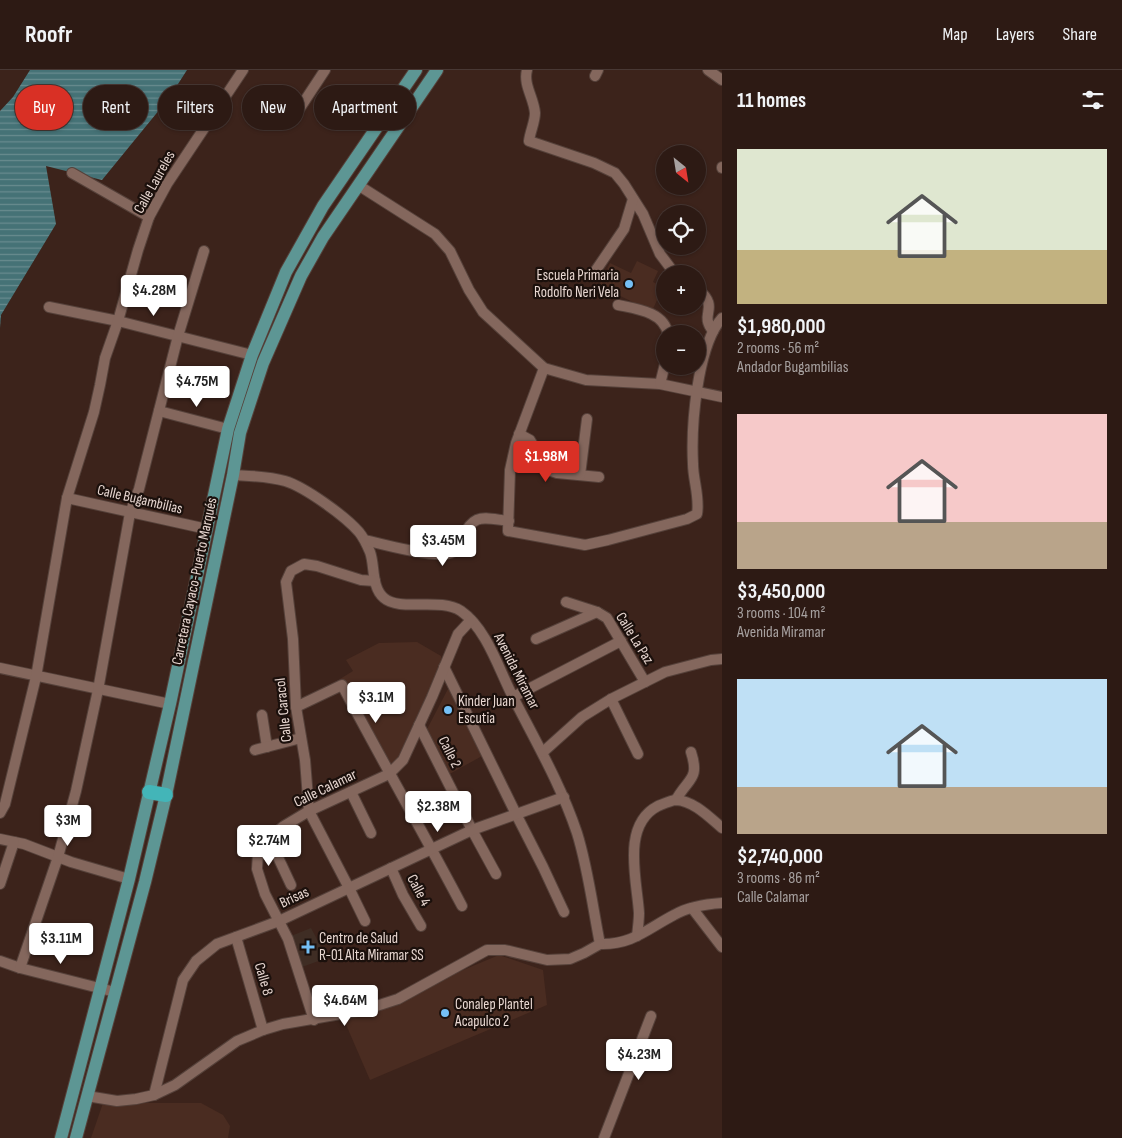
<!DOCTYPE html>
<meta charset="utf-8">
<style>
:root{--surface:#2d1a14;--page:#35231d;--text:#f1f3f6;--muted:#a7a1a0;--line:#483834;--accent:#d93025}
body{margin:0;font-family:"Sofia Sans Condensed",sans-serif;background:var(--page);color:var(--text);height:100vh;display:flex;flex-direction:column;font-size:19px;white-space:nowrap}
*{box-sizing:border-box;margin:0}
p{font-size:16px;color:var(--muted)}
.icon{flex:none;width:28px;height:28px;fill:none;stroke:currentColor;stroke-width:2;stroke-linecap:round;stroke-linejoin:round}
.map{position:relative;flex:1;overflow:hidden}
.details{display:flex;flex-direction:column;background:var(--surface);width:400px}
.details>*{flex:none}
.guide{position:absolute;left:15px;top:15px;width:475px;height:45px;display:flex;gap:10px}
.needle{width:32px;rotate:150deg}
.fabs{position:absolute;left:656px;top:75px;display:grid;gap:10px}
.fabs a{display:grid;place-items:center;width:50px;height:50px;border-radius:50%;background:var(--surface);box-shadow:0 1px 4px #0004,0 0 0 1px var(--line);font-size:25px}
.price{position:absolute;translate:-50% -42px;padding:0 11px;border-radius:5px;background:#fff;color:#222;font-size:16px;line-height:32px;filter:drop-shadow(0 1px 2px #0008)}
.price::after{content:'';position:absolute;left:50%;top:30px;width:15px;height:11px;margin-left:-8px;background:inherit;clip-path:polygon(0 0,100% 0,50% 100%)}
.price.on{background:var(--accent);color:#fff}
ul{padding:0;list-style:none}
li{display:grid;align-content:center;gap:10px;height:265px;padding:0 15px}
li span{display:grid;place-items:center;height:155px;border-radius:0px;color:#555}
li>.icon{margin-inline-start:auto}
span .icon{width:90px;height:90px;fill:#fffc;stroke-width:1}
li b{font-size:21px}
h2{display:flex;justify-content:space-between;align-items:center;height:60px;padding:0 15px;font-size:21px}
.pill{padding:0 18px;border-radius:22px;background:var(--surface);box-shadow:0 1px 4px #0004,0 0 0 1px var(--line);font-size:18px;line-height:45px}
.pill.on{background:var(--accent);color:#fff}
header{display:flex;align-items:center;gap:30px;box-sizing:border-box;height:70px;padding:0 25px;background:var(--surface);border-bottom:1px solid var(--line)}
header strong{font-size:24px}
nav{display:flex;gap:28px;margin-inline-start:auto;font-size:18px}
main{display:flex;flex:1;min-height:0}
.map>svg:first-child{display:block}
.built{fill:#4a2c21}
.medical{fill:#3f2d24}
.water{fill:url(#water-rules)}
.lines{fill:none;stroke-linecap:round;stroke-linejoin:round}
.minor-casing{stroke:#55413a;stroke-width:12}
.major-casing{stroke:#55413a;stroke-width:14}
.highway-casing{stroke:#55413a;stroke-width:16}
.minor{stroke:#84675d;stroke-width:10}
.major{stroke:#5d9694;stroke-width:12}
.highway{stroke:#43b5b8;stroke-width:14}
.poi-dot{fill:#75c0f6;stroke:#1b100c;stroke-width:2}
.labels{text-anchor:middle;stroke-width:4.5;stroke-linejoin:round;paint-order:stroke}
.street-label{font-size:15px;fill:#e8d7d1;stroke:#1b100c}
.poi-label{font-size:15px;fill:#e8d7d1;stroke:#1b100c;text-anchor:start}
</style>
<header>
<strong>Roofr</strong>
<nav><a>Map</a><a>Layers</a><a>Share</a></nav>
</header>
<main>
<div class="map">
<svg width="722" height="1068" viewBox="0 0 722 1068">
<defs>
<pattern id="water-rules" width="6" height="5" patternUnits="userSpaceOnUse" patternTransform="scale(1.25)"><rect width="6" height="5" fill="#457276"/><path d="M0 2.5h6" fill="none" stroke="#698c8f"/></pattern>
</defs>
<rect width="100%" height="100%" fill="#3c231b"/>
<!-- built -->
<g class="built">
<path d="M637,191L658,201L653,212L663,217L652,241L599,216L610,193L631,203Z"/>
<path d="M417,572L441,586L442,592L398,687L389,697L340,609L353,601L346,590L379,573Z"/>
<path d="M449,617L482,686L446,706L425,663Z"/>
<path d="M499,885L543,900L547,935L370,1010L344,950Z"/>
<path d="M103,1033H201L223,1045L230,1056L228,1068H91Z"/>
</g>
<!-- medical -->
<path class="medical" d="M311,858L327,888L302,897L291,866Z"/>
<!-- water -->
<path class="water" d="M30,0H187L169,28L102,110L46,96L56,154L1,245L0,258V41L13,27Z"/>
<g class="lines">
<defs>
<g id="minor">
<path d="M527,0C523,15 534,28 535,43C535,52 530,62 529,71L594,93L615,103L624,114L643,144L660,184L672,200L676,204"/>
<path d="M708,0L722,10"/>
<path d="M595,6L598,0"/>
<path d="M296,44L325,0"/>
<path d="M722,97V98"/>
<path d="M72,103L149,147"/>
<path d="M358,115L435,164L450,181L469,220L483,242L544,298L586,310L660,314L722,327"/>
<path d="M592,206L624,159L633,129"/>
<path d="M698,219C721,239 698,243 713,261"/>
<path d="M618,235C637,239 664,242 668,264"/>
<path d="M49,237L118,251L252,285"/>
<path d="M544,298L516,373L510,400L508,461L585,475L608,470L687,449L697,444C700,427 693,410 693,394C691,356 697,276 722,248"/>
<path d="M660,314L665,294"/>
<path d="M159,341L228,359"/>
<path d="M519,364L530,370L548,400L557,403L599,407"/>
<path d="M233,405C250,406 268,406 285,411C305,417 345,446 359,462C364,468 367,475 370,482C375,495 371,517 384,528C400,542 440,527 461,541C487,559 499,600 513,627C536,672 561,715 577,763C588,798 593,839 600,874"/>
<path d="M580,405L587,349"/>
<path d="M67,428L207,459"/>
<path d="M365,470C381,474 440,490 453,482C457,480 460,474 461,470C474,442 482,448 509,451"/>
<path d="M566,532L597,542L607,548L645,612"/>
<path d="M536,569L597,542"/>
<path d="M444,597L516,744L543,797L564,842"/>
<path d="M0,598L170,634"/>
<path d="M513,627L621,571"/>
<path d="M611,629L638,684"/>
<path d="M296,637L342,615C381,689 423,762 462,836"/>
<path d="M262,645L267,677"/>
<path d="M419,655L472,760L496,804"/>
<path d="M255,680L301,668"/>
<path d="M543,682L582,647L611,629L665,602L711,590L722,589"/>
<path d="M351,722L371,763"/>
<path d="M676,730C688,708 700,710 691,682"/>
<path d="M0,743L5,734L36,607L67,428L94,342L100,315L105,288L118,251L138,180L149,147L167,114L243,0"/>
<path d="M269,768L291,815"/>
<path d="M0,769L24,774L71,792L129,809"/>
<path d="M391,798L403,825L421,856"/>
<path d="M0,814L14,772"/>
<path d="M692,838L722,877"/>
<path d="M365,851L349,818L309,741L305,690L296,637L293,569L286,512L291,501L304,494L317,496L361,510L375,511"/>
<path d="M637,866C638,858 639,850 639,843C637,810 621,755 658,736C663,734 672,730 676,730C694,731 709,747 722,758"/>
<path d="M236,867L263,960"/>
<path d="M600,874C632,875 647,859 674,845C688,837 706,834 722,833"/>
<path d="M0,891L20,898L115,922"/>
<path d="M20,898L58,787L76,721L98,620L130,443L139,419L178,266L204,181"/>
<path d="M314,950L288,869L265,824L257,799L258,783L269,768L284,756L309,741L389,704L403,690L432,627L458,564L471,550"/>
<path d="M154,1025L183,910L196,891L217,874L279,851L472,760L564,727"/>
<path d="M87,1026L117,1031L136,1029L154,1025L175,1015L237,971L263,960L283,954L364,940L398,929L487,880H505L547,890L570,889L584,883L600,874"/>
<path d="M604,1068L651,946"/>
</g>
<g id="major">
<path d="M61,1068L129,809L170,634L228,359L252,285L286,202L323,136L416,0"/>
<path d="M76,1068L145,812L166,725L233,405L240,363L263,293L301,206L323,167L437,0"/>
</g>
<path id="highway" d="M149,722L166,725"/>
</defs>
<!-- minor casing -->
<use href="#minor" class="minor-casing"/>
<!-- major casing -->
<use href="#major" class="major-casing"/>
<!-- highway casing -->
<use href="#highway" class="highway-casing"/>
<!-- minor -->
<use href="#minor" class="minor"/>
<!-- major -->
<use href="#major" class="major"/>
<!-- highway -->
<use href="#highway" class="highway"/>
</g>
<!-- markers -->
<g class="poi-dot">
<circle cx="629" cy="214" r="5"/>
<circle cx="448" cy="640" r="5"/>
<path d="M305.5 869.5h5v5h5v5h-5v5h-5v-5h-5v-5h5z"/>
<circle cx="445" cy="943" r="5"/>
</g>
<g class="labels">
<!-- street labels -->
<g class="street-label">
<text transform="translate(154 112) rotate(-61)" y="5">Calle Laureles</text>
<text transform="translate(140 429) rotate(13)" y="5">Calle Bugambilias</text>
<text transform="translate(194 511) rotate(-78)" y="5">Carretera Cayaco-Puerto Marqués</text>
<text transform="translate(635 568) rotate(58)" y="5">Calle La Paz</text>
<text transform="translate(517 601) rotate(63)" y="5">Avenida Miramar</text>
<text transform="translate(283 640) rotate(-96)" y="5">Calle Caracol</text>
<text transform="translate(450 682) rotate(63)" y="5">Calle 2</text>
<text transform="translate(325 718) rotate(-26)" y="5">Calle Calamar</text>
<text transform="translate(419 820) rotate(62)" y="5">Calle 4</text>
<text transform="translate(294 827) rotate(-25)" y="5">Brisas</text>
<text transform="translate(264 909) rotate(74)" y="5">Calle 8</text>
</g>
<!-- poi labels -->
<g class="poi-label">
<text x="619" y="210" text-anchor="end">Escuela Primaria<tspan x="619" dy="17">Rodolfo Neri Vela</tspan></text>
<text x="458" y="636">Kinder Juan<tspan x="458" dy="17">Escutia</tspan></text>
<text x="319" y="873">Centro de Salud<tspan x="319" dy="17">R-01 Alta Miramar SS</tspan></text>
<text x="455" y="939">Conalep Plantel<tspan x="455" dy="17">Acapulco 2</tspan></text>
</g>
</g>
</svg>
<div class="fabs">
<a><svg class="needle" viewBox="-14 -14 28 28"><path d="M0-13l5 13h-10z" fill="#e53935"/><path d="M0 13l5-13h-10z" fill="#a7a1a0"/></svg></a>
<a><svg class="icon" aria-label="locate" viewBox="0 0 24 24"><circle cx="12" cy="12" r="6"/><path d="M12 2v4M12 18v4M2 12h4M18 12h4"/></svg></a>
<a>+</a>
<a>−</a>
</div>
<b class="price" style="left:154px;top:247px">$4.28M</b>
<b class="price" style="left:197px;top:338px">$4.75M</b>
<b class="price on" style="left:546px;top:413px">$1.98M</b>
<b class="price" style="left:443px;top:497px">$3.45M</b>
<b class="price" style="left:376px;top:654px">$3.1M</b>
<b class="price" style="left:438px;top:763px">$2.38M</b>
<b class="price" style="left:68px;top:777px">$3M</b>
<b class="price" style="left:269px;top:797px">$2.74M</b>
<b class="price" style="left:61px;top:895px">$3.11M</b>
<b class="price" style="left:345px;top:957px">$4.64M</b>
<b class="price" style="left:639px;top:1011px">$4.23M</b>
<div class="guide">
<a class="pill on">Buy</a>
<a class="pill">Rent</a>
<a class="pill">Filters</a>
<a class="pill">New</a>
<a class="pill">Apartment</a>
</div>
</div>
<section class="details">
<h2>11 homes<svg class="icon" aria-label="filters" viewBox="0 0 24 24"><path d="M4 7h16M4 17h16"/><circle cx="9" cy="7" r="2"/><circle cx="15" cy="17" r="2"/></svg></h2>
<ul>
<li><span style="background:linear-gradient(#dfe7d0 65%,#c2b280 0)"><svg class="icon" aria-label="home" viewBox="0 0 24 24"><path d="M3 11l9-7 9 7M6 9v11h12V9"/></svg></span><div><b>$1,980,000</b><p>2 rooms · 56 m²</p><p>Andador Bugambilias</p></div></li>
<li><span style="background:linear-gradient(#f6c9c9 70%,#b9a48a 0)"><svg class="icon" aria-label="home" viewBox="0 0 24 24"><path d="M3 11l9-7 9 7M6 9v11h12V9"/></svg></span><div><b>$3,450,000</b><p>3 rooms · 104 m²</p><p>Avenida Miramar</p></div></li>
<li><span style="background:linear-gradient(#bfe0f5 70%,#b9a48a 0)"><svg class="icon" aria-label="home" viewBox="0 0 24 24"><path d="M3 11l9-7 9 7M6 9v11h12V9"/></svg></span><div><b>$2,740,000</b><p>3 rooms · 86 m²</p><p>Calle Calamar</p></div></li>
</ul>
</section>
</main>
